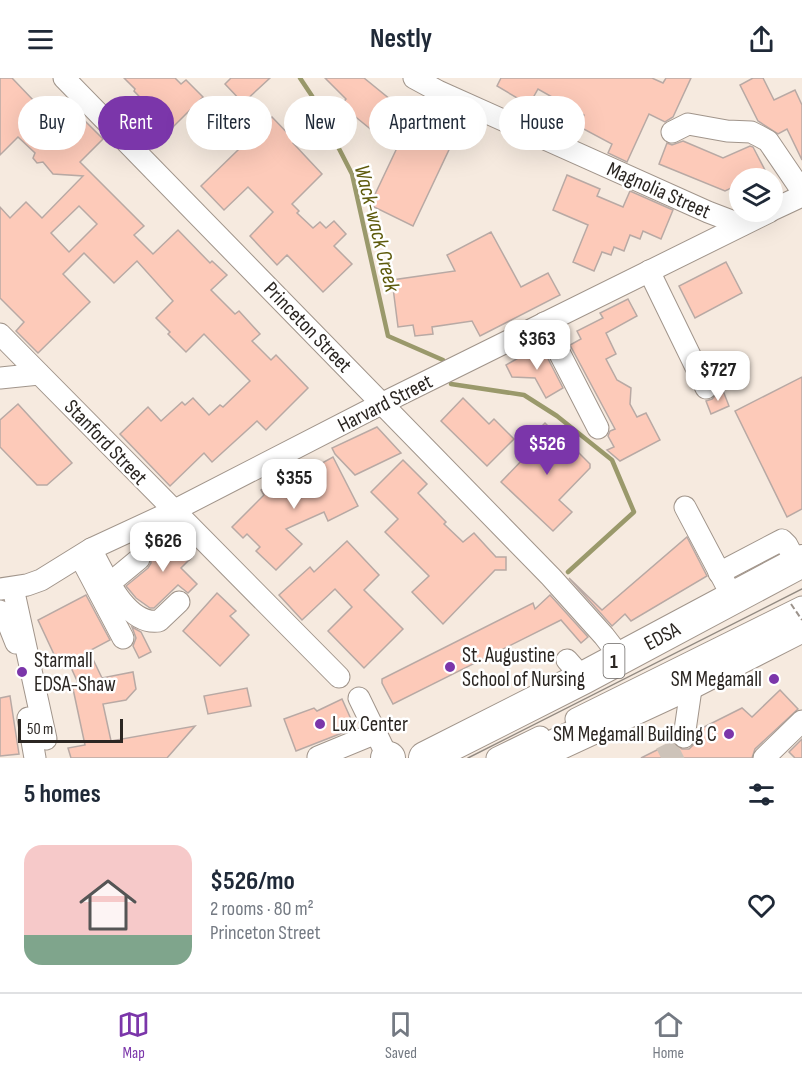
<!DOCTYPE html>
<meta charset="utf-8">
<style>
:root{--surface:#fff;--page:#f6f6f7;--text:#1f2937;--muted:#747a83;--line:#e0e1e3;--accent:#7b36aa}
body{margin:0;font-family:"Sofia Sans Condensed",sans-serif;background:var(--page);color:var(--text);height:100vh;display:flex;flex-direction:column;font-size:22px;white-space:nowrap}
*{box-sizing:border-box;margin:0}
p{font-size:20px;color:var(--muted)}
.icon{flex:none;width:33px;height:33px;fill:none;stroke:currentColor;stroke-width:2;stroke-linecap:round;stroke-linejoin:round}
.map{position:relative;height:680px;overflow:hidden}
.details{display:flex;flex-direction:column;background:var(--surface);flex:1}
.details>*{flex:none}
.guide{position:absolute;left:18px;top:18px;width:766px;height:54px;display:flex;gap:12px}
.controls{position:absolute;left:729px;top:90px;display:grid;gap:12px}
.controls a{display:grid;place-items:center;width:54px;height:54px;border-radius:50%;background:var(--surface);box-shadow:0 6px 24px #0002;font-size:30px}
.scale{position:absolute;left:18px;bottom:15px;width:105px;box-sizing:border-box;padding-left:6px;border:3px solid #2b2622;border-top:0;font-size:16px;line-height:21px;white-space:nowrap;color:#2b2622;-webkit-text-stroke:4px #fff;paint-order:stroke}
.price{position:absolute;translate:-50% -51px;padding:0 14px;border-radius:12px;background:#fff;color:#222;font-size:20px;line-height:39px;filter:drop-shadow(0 2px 3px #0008)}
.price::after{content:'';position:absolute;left:50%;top:36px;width:18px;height:14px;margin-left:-9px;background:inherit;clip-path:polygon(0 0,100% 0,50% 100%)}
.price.active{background:var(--accent);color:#fff}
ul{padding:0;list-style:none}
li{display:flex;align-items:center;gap:18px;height:150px;padding:0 24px}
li+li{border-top:2px solid var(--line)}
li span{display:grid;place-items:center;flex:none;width:168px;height:120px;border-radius:18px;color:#555}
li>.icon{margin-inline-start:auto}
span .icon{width:72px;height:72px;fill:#fffc;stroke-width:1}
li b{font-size:26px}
h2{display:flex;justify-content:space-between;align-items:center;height:72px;padding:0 24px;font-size:26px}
.chip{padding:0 21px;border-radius:27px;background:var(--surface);box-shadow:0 6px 24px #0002;font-size:21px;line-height:54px}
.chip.active{background:var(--accent);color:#fff}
header{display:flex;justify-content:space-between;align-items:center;height:78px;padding:0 24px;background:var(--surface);font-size:27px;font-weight:700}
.dock{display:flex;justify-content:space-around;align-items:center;height:84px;border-top:2px solid var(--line);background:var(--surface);font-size:16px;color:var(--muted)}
.dock a{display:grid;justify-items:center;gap:3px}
.dock .active{color:var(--accent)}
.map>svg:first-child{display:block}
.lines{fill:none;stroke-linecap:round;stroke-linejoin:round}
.stream{stroke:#9a996b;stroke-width:4.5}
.building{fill:#fdcab9;stroke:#b8a9a4;stroke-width:1.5;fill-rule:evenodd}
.minor-tunnel{stroke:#cdc3b9;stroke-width:21;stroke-dasharray:21 10;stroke-linecap:butt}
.minor-casing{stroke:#a1958b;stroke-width:23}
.highway-casing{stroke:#a1958b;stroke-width:34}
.minor{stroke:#fff;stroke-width:21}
.highway{stroke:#fff;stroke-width:32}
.tram{stroke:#928a82;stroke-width:1.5}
.path-bridge{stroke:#9c938c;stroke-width:2;stroke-dasharray:6 3;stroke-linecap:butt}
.poi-dot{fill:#7b36aa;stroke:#fff;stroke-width:2}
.labels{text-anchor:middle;stroke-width:5;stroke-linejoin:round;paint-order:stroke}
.shield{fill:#fff;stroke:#6b6764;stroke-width:1.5}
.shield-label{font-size:20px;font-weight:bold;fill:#2b2622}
.street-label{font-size:21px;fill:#2b2622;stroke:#fff}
.poi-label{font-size:21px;fill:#2b2622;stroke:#fff;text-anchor:start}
.water-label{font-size:22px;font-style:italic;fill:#5d5a0b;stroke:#fff}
</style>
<header><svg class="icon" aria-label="menu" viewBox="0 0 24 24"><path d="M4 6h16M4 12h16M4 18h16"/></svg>Nestly<svg class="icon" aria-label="share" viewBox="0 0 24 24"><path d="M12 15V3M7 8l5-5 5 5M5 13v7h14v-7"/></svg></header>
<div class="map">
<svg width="802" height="680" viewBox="0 0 802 680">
<rect width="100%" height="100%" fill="#f6eadf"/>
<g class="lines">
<!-- stream -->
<g class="stream">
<path d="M300,0L312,18L352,96L388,258L443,282"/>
<path d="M451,306L524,317L557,338L612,382L634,434L568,494"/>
</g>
</g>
<!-- building -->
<g class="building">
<path d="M0,0H12L34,23L36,21L58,43L72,30L103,61L80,84L144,148L134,157L153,176L178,152L210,185L212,183L227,197L211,212L235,236L239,233L260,256L252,263L271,282L276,277L308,310L266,352L257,343L212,384L204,375L170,408L120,356L148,329L161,343L182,324L185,327L193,320L209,337L220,327L223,329L250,303L204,256L186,274L168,256L170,254L156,240L173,223L137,183L114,205L84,175L63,196L90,224L38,275L16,253L24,244L0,220V129L10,140L26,124L42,140L83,98L53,96L43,84L37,85L33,80L35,75L18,59L0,77ZM79,128L97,146L69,174L51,155Z"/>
<path d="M124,0H175L181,6L186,2L203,19L171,51L134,13L135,11Z"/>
<path d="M231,0H270L243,25L225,6Z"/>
<path d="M325,0H364L412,39L420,21L463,42L413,148L370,127L396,72L341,27L346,21Z"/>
<path d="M501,0H652L663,5L666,0H691L673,39L665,44L649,36L627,84L608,75L612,66L578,48L584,37L538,11L529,27L497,8Z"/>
<path d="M753,0H763L774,22L795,12L802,27V82L787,51L778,56L758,43L740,7Z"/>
<path d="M272,39L295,63L293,65L322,96L292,126L299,133L297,135L313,150L320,144L326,150L334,143L346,156L334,168L352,186L323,214L287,177L277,187L250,158L273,134L248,109L224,132L201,108Z"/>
<path d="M683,63L723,80L750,68L753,69L766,94L752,100H740V106L725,113L659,86L667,65L672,67Z"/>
<path d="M567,97L600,111L597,118L623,129L630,113L673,132L661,161L643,153L640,161L630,157L624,173L614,169L611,177L602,174L594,193L573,184L588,147L553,132Z"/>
<path d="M491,154L521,209L548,195L560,217L480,258L472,243L432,249L433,256L415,258L413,247L398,249L392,202L455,193L447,177Z"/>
<path d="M726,184L742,215L695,240L679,208Z"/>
<path d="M628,221L637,238L606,255L616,276L606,281L617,302L631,310L630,326L637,339L646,335L660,362L620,383L607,372L614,369L608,358L610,353L615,351L570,267L581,261L577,253L603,240L600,235Z"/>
<path d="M541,267L563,310L546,320L535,300L512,299L506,287Z"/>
<path d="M802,299V431L787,439L735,333Z"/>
<path d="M722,310L729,328L711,336L706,323L712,321Z"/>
<path d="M463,320L489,346L494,341L514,361L487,388L441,343Z"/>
<path d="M18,326L72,385L47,407H37L0,369V342Z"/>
<path d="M545,345L572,372L574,370L590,386V390L559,422L572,434L553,453L501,404L527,377L520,370Z"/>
<path d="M377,349L401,375L355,397L335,376L332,370Z"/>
<path d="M333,379L358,428L328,443L324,434L286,451L302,466L276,492L256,473L260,469L247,456L243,460L232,449L264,417L261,412L299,394L304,405L313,390Z"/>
<path d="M403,382L427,406L418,415L446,444L444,446L463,464L474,455L496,479H506V492H495L443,546L412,514L429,498L385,454L398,441L371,414Z"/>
<path d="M169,455L193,478L181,490L197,506L188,515L178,507L154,530H150L136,520L126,508L148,490L151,485L150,475Z"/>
<path d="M687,459L707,498L631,543L625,536L612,548L569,500L602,532Z"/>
<path d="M347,463L379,497L364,512L403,551L364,590L328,553L352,529L335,511L302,542L279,517L310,489L314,494Z"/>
<path d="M217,515L236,533L230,538L249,557L220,588L183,553Z"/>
<path d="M86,517L110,562L89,573L102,600L133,594L136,611L126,622L103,626L111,663L195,648L167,680H71L68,670L85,667L72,606L78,605L68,583L59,587L38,542Z"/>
<path d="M550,517L588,559L581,565L561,542L393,626L382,605V601L533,525L535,531Z"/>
<path d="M132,549L141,554L151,574L139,580L133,568L136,560Z"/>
<path d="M247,610L251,628L208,636L204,618Z"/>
<path d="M780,612L798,631L755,671L752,680H641L673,664L682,671H689L694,666L698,652L742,630L752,639Z"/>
<path d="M10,618L19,676L0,678V620Z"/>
<path d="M342,621L355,650L296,673L284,641L314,630L317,633Z"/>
<path d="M802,661V680H795L789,674Z"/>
</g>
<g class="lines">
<!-- minor-tunnel -->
<path class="minor-tunnel" d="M661,680L683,669L684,659"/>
<defs>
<g id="minor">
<path d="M64,0L551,499L604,558L621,580"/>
<path d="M414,0L438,13L708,134L742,147"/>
<path d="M672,54L688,46L727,53L751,54L759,58L768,63L802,113"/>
<path d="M772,132L802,118"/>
<path d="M649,193L706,310"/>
<path d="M544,245L598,350"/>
<path d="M0,256L339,599"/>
<path d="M0,300L39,296"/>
<path d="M685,429L733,520"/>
<path d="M91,471C104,495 126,548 159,543L179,524"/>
<path d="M83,484L123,560"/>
<path d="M719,495L782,462L787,467L797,486"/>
<path d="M110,505L139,481"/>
<path d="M13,510L46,661"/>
<path d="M0,511L27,507L41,502L91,471L173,433L383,325L769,134"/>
<path d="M0,533L8,545L16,565"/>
<path d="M567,582L583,600"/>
<path d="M359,620L376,655"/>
<path d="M28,640L35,680"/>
<path d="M576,641L802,529"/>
<path d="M684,659L692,604"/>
<path d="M318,679L376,655L388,680"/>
<path d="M497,680L540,659"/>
<path d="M764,680L802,643"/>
</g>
<g id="highway">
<path d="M387,680H389"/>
<path d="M425,680L583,600L802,483"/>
<path d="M528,680L692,604L802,548"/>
</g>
</defs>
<!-- minor casing -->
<use href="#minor" class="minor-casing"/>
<!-- highway casing -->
<use href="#highway" class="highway-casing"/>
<!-- minor -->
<use href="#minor" class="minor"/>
<!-- highway -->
<use href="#highway" class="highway"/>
<!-- tram -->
<path class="tram" d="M468,680L802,511"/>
<!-- path-bridge -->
<path class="path-bridge" d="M791,526L802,542"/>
</g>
<!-- markers -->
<g class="poi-dot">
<circle cx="450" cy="589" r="6"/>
<circle cx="22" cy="594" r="6"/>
<circle cx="774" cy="601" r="6"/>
<circle cx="320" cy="646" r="6"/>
<circle cx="729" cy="656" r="6"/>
</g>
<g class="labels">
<!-- shield labels -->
<rect class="shield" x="603.5" y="566" width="21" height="34" rx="4.5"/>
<g class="shield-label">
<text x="614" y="590">1</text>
</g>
<!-- street labels -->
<g class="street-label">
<text transform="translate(659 112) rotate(24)" y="7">Magnolia Street</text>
<text transform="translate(308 249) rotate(46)" y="7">Princeton Street</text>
<text transform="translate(385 325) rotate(-27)" y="7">Harvard Street</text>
<text transform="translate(106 364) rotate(46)" y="7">Stanford Street</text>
<text transform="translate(662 558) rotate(-28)" y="7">EDSA</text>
</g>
<!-- poi labels -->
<g class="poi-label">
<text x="462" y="584">St. Augustine<tspan x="462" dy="24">School of Nursing</tspan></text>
<text x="34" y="589">Starmall<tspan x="34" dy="24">EDSA-Shaw</tspan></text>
<text x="762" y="608" text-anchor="end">SM Megamall</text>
<text x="332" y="653">Lux Center</text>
<text x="717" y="663" text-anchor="end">SM Megamall Building C</text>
</g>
<!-- water labels -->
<g class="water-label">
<text transform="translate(378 150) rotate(76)" y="8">Wack-wack Creek</text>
</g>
</g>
</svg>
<div class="controls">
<a><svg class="icon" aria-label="layers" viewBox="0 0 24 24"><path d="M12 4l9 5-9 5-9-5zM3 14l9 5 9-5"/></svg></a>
</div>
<div class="scale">50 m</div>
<b class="price" style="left:537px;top:293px">$363</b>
<b class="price" style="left:718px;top:324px">$727</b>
<b class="price active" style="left:547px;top:398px">$526</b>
<b class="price" style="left:294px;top:432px">$355</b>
<b class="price" style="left:163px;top:495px">$626</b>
<div class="guide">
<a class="chip">Buy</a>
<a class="chip active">Rent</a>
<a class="chip">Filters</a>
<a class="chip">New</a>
<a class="chip">Apartment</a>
<a class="chip">House</a>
</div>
</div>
<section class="details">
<h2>5 homes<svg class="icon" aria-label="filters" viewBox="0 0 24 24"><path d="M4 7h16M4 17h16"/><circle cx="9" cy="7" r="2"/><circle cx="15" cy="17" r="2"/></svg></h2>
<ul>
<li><span style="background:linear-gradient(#f6c9c9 75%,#7fa58c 0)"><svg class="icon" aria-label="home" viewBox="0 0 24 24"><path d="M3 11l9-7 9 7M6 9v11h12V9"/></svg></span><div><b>$526/mo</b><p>2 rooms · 80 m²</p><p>Princeton Street</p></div><svg class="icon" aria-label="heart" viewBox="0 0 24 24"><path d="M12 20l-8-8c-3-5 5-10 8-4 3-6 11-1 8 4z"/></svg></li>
</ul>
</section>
<nav class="dock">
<a class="active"><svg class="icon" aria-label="map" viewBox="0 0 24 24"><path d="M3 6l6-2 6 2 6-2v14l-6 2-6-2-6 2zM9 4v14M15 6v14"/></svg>Map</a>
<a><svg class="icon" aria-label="saved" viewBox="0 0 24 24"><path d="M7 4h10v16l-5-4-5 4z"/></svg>Saved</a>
<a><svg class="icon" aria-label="home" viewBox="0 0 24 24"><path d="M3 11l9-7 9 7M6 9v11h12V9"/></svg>Home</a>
</nav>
